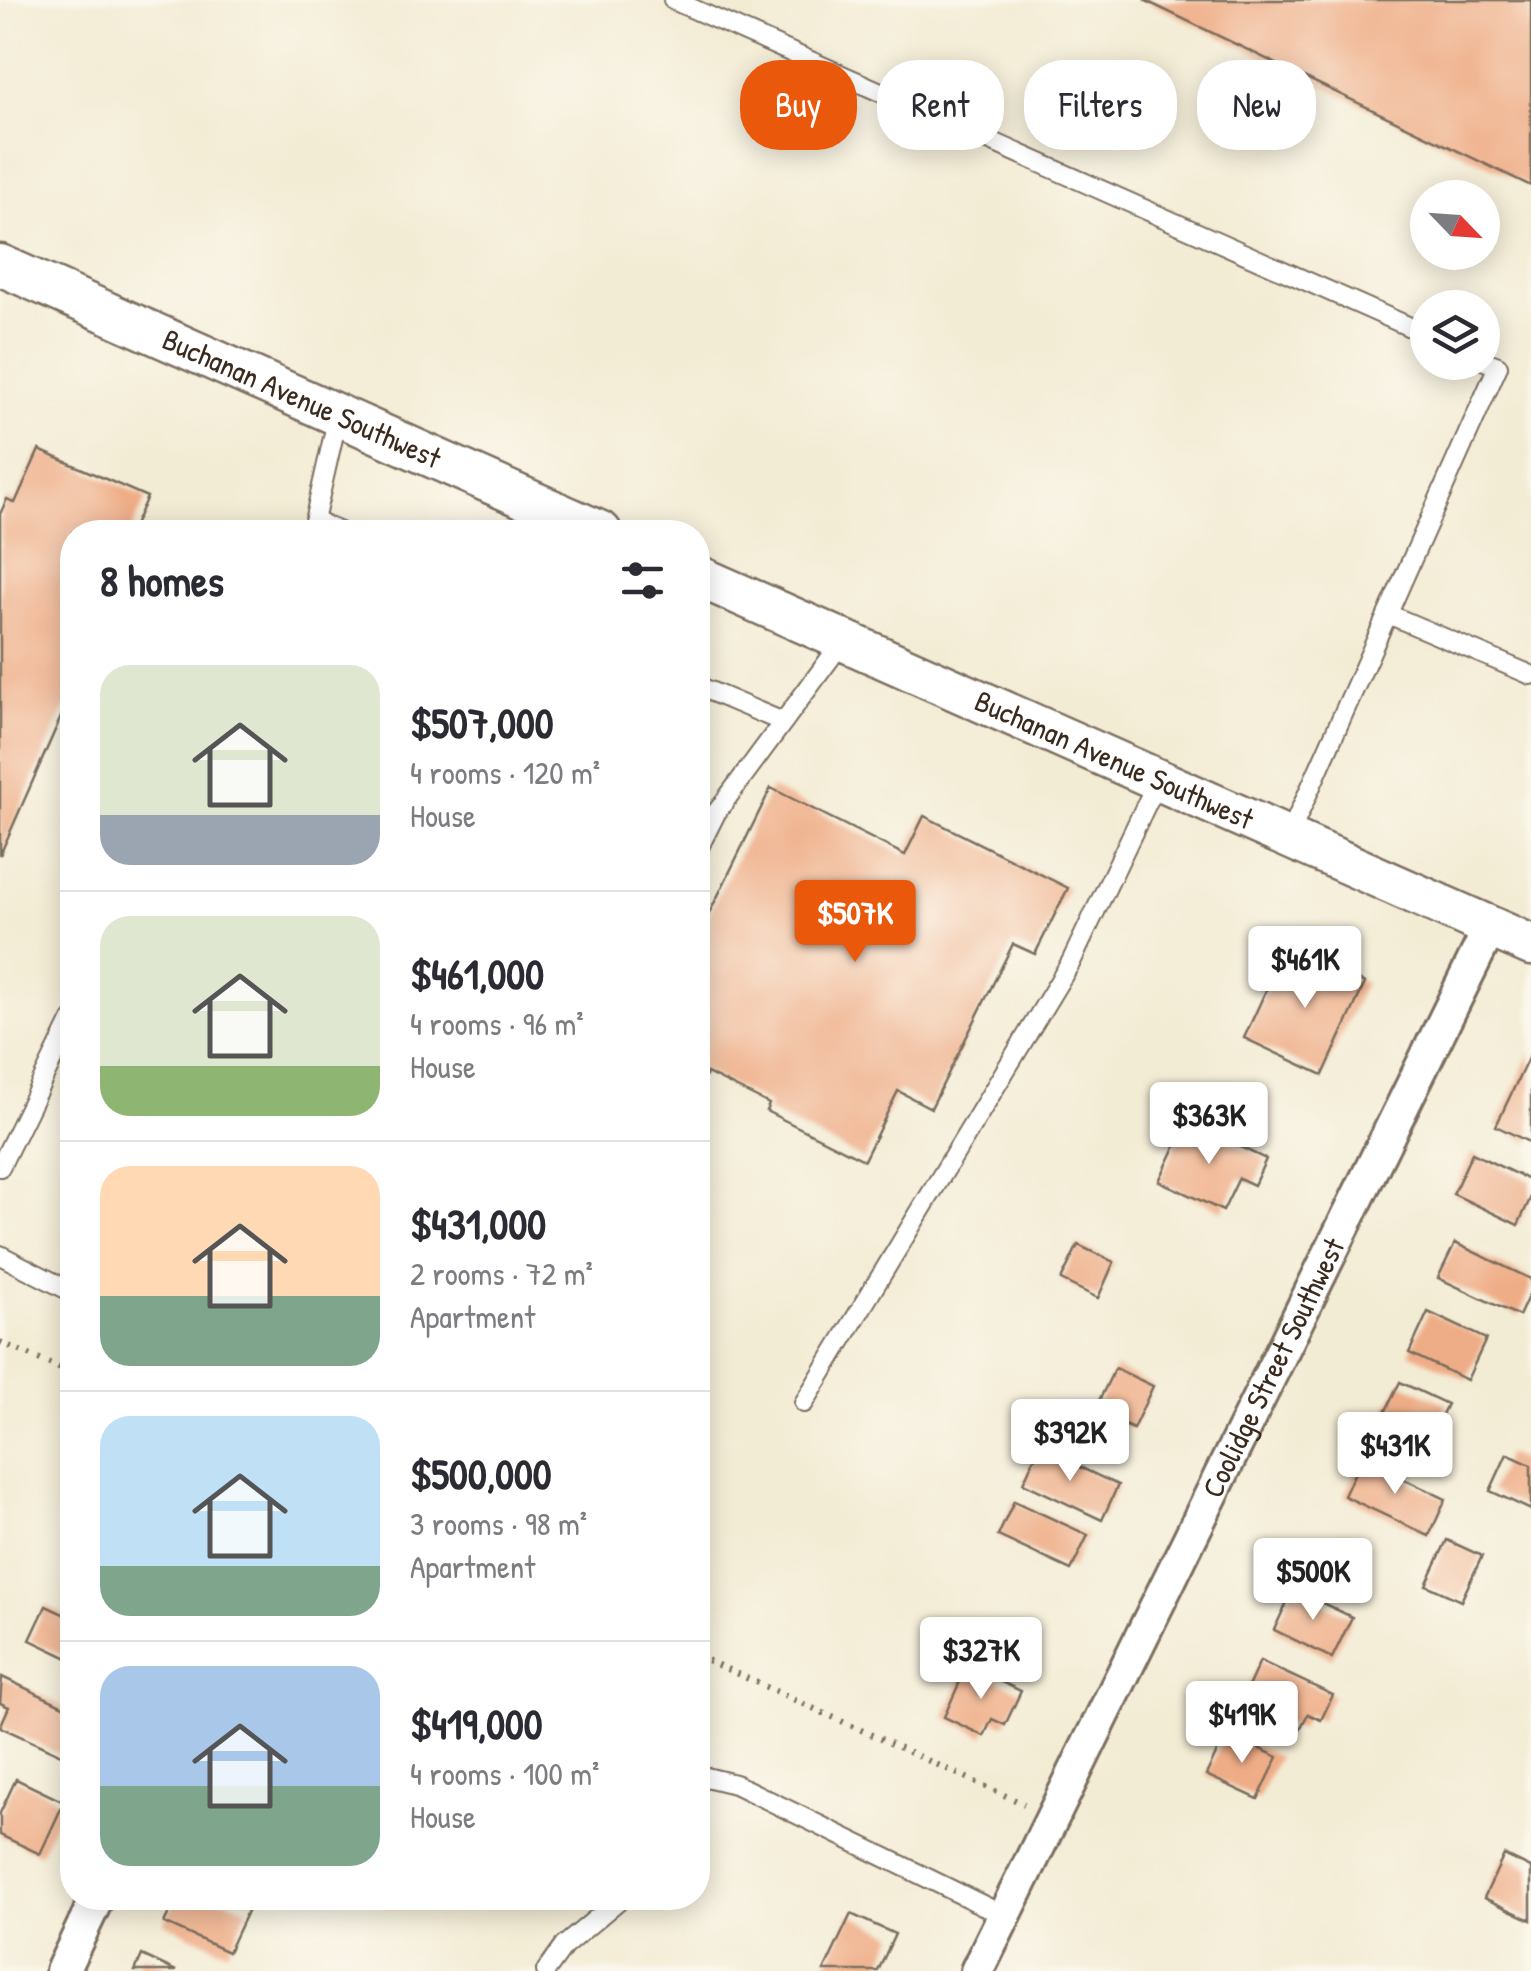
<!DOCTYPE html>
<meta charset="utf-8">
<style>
:root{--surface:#fff;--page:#f2f2f3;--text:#2b2b33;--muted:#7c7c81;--line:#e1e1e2;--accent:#ea580c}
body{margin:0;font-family:"Patrick Hand",sans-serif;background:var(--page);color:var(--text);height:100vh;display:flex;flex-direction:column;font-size:38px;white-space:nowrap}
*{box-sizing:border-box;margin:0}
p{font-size:32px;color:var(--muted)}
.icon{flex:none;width:55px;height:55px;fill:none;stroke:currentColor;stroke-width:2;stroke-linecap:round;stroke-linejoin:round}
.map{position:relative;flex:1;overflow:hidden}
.drawer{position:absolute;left:60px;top:520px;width:650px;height:1390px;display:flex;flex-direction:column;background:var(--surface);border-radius:40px;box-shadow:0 5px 25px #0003}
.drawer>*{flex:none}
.guide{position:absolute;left:740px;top:60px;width:640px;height:90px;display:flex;gap:20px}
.needle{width:65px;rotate:115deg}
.controls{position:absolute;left:1410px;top:180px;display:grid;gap:20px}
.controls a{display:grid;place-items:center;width:90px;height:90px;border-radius:50%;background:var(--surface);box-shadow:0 5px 25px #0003;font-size:50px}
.price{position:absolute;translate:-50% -85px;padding:0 22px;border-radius:10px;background:#fff;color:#222;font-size:32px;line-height:65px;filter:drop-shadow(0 2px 5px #0008)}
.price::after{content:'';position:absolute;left:50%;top:60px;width:30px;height:22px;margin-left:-15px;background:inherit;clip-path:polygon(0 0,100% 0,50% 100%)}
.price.current{background:var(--accent);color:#fff}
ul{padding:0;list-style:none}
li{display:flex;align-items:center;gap:30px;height:250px;padding:0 40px}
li+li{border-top:2px solid var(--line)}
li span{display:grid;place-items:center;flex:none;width:280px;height:200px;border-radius:30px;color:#555}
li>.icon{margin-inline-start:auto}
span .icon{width:120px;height:120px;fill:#fffc;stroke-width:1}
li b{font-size:42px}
h2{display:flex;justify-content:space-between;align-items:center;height:120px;padding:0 40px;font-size:42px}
.tag{padding:0 35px;border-radius:40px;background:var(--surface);box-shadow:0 5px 25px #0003;font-size:35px;line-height:90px}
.tag.current{background:var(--accent);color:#fff}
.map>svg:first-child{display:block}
.building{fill:#efad87}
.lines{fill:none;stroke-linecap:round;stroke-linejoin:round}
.service-casing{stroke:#7b6e5e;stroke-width:22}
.minor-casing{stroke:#7b6e5e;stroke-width:38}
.tertiary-casing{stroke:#7b6e5e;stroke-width:45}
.path{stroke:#7b6e5e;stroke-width:6;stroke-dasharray:2.5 8;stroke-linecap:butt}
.service{stroke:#fff;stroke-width:18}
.minor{stroke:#fff;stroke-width:32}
.tertiary{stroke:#fff;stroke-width:40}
.labels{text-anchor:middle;stroke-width:8;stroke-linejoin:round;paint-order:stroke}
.street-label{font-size:30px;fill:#3b2a1e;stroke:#fbf7ec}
</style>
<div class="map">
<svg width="1531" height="1971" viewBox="0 0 1531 1971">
<rect width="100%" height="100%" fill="#fbf7ec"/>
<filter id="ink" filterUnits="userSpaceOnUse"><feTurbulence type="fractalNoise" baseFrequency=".01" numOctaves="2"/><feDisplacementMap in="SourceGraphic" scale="20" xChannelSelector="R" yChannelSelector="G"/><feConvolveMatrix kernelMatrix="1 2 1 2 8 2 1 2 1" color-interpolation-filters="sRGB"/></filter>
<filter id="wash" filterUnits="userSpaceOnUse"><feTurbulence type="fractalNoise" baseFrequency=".0048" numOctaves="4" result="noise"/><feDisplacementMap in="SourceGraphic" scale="40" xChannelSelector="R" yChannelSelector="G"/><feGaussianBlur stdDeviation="2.25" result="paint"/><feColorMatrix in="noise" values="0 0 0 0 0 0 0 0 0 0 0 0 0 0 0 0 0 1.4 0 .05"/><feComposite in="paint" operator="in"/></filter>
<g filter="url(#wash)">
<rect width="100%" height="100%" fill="#f3ecd5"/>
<g id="blocks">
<!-- building -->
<g class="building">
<path d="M1144,0H1531V186Z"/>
<path d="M39,450L147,497L131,532H72V692L0,855V514L7,499L15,503Z"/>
<path d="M771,788L905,855L924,816L1068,888L1035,954L1013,944L931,1108L898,1091L864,1160L766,1111L769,1104L707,1073L706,1076L698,1071V936Z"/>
<path d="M1286,947L1365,983L1323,1075L1244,1038Z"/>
<path d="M1531,1052V1143L1496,1126Z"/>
<path d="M1187,1122L1266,1159L1254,1185L1239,1178L1223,1211L1159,1181Z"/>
<path d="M1472,1153L1531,1181V1197L1518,1225L1453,1194Z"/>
<path d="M1455,1243L1531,1279V1290L1519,1316L1438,1278Z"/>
<path d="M1078,1245L1114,1262L1098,1298L1061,1280Z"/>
<path d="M1428,1312L1486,1339L1467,1380L1409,1353Z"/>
<path d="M1115,1368L1153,1386L1133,1429L1094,1411Z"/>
<path d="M1400,1382L1447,1404L1423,1453L1376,1431Z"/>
<path d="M1039,1448L1118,1485L1102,1520L1023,1483Z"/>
<path d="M1507,1454L1531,1465V1510L1490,1491Z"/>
<path d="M1361,1459L1446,1499L1429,1536L1344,1496Z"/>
<path d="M1014,1501L1088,1535L1071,1570L998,1536Z"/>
<path d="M1447,1540L1482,1556L1461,1601L1426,1585Z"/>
<path d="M1293,1589L1352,1617L1332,1658L1274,1630Z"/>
<path d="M46,1606L72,1618V1660L30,1640Z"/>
<path d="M1260,1661L1333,1695L1321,1720L1308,1714L1300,1729L1241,1702Z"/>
<path d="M967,1666L1021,1691L1005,1725L992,1719L984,1736L944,1717Z"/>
<path d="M2,1677L72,1710V1760L0,1727L9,1707L0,1703Z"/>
<path d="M1226,1733L1278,1757L1258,1799L1206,1775Z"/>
<path d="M16,1779L64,1802L40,1854L0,1835V1813Z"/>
<path d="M1504,1855L1531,1868V1920L1484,1898Z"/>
<path d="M176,1898H223L248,1909L228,1952L164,1923Z"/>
<path d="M851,1914L895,1934L878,1971H824Z"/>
<path d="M142,1955L176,1971H135Z"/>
</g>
</g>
</g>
<g filter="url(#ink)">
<use href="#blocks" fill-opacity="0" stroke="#7b6e5e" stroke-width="2.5"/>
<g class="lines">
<defs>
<g id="service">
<path d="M673,0L1428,335"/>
<path d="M338,416L314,521L340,532"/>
<path d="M1388,614L1531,675"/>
<path d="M698,686L783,722"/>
<path d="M1288,838L1498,366L1482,360"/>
<path d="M698,849L716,813L843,641"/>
<path d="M0,1167L72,1020"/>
<path d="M0,1255L72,1292"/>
<path d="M804,1403L1071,962L1158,780"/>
<path d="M698,1775L735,1784L1003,1915"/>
<path d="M546,1971L564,1946L621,1898"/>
</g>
<g id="minor">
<path d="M62,1971L97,1898"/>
<path id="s1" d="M977,1971L1490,928"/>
</g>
<g id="tertiary">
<path id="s2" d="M0,265L601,532"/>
<path id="s3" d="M698,576L1531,945"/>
</g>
</defs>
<!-- service casing -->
<use href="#service" class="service-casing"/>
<!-- minor casing -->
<use href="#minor" class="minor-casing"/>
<!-- tertiary casing -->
<use href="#tertiary" class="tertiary-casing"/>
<!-- path -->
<g class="path">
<path d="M0,1342L72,1374"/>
<path d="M698,1656L1024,1804"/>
</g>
<!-- service -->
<use href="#service" class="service"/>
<!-- minor -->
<use href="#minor" class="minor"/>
<!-- tertiary -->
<use href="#tertiary" class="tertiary"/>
</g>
</g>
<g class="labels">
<!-- street labels -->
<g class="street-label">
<text dy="10" stroke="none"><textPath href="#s2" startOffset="330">Buchanan Avenue Southwest</textPath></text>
<text dy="10" stroke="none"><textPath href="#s3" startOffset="455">Buchanan Avenue Southwest</textPath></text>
<text dy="10" stroke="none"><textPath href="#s1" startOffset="672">Coolidge Street Southwest</textPath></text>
</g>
</g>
</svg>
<div class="controls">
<a><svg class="needle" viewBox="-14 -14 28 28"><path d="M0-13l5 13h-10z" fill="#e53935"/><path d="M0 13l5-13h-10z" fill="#7c7c81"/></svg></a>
<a><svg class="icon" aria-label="layers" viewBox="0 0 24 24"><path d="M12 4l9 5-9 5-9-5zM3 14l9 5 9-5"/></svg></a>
</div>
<b class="price current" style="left:855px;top:965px">$507K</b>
<b class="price" style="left:1305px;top:1011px">$461K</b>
<b class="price" style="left:1209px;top:1167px">$363K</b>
<b class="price" style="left:1070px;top:1484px">$392K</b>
<b class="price" style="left:1395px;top:1497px">$431K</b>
<b class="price" style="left:1313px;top:1623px">$500K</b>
<b class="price" style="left:981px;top:1702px">$327K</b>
<b class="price" style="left:1242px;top:1766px">$419K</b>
<div class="guide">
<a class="tag current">Buy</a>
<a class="tag">Rent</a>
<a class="tag">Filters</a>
<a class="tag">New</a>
</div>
<section class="drawer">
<h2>8 homes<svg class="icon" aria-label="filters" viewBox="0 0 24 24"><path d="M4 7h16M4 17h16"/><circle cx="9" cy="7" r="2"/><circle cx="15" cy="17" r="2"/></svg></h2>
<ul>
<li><span style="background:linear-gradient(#dfe7d0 75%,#9aa5b1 0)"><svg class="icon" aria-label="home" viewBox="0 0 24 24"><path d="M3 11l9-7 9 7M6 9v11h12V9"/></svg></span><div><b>$507,000</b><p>4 rooms · 120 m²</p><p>House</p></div></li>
<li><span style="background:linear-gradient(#dfe7d0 75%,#8fb573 0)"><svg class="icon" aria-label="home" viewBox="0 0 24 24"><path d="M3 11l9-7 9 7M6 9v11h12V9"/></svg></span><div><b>$461,000</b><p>4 rooms · 96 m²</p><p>House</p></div></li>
<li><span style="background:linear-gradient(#ffd9b3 65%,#7fa58c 0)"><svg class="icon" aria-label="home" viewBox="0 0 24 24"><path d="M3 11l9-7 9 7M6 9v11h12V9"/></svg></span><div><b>$431,000</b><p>2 rooms · 72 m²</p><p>Apartment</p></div></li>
<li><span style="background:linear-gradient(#bfe0f5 75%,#7fa58c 0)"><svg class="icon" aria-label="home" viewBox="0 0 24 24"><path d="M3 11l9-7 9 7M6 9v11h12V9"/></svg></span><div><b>$500,000</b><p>3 rooms · 98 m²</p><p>Apartment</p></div></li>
<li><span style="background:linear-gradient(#a9c7e8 60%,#7fa58c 0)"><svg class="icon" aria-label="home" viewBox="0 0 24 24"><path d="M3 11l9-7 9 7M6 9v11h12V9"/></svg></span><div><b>$419,000</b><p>4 rooms · 100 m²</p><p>House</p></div></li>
</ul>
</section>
</div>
